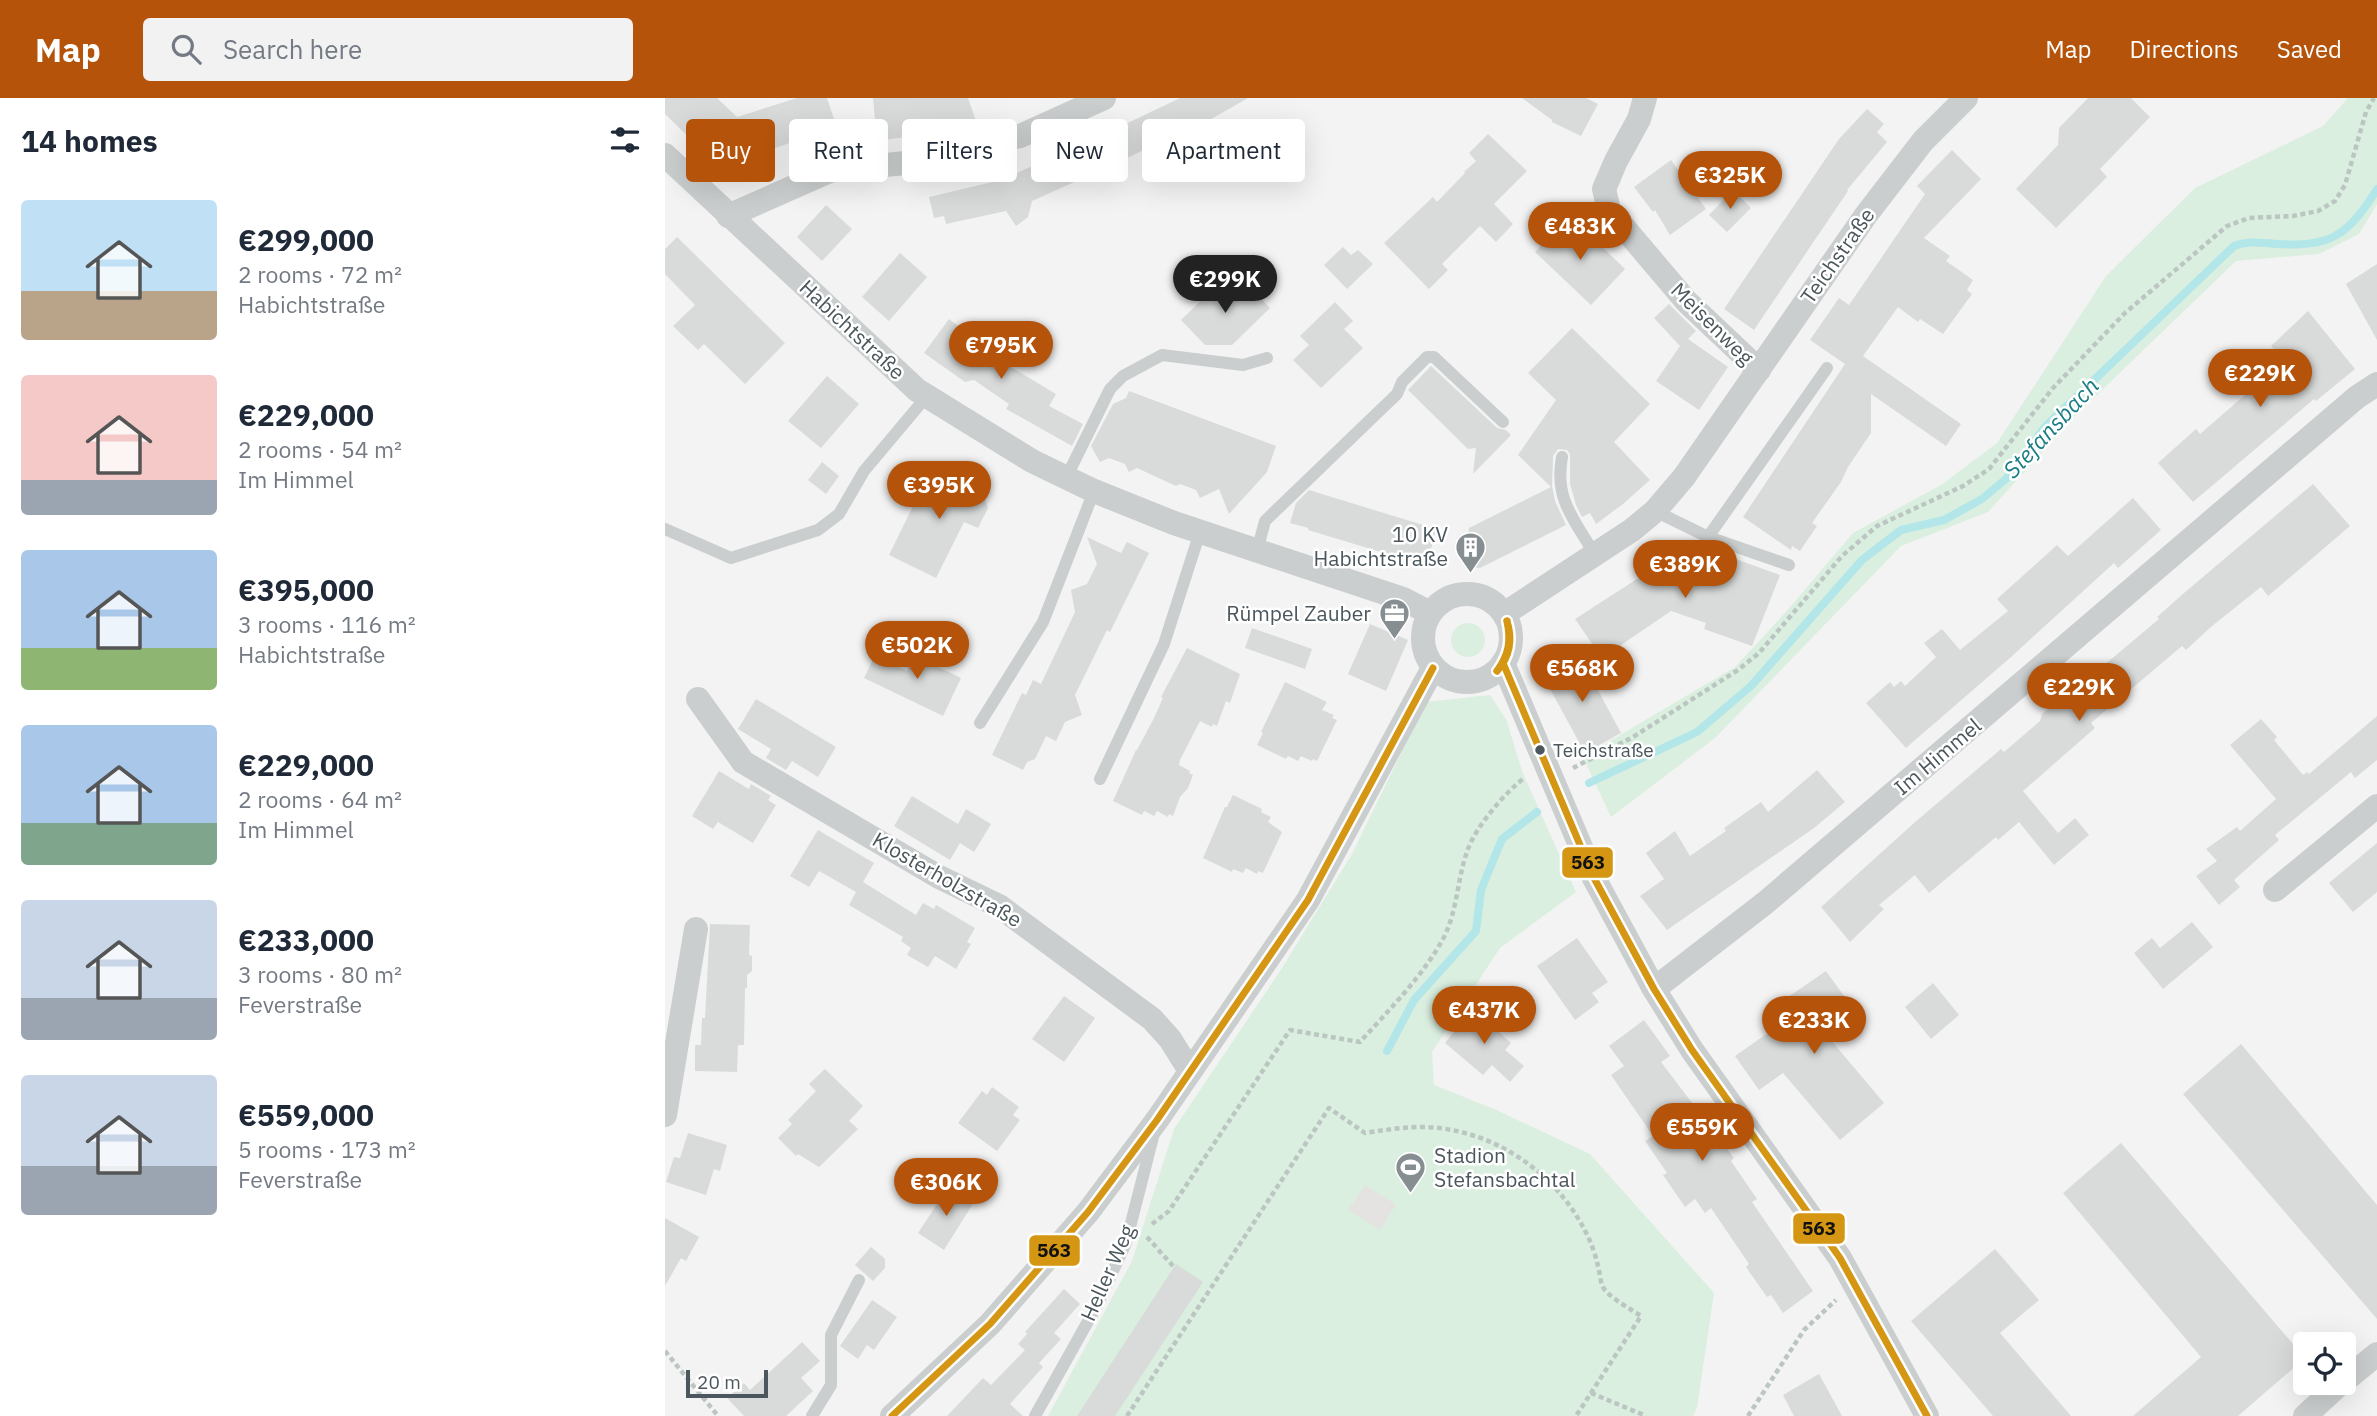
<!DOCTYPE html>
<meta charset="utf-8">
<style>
:root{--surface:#fff;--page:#f2f2f3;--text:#1f2937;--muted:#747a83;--accent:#b45309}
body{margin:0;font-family:"IBM Plex Sans",sans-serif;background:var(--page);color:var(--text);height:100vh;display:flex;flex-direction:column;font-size:26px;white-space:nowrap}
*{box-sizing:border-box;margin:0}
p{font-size:23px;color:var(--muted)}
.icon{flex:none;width:38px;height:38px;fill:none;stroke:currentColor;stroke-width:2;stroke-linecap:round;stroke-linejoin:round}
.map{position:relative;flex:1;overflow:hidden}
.details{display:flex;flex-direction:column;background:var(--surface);width:665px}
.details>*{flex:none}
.guide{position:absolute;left:21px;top:21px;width:665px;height:63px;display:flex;gap:14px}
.fabs{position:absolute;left:1628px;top:1234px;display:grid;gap:14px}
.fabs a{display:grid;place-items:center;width:63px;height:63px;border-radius:7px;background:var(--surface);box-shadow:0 7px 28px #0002;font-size:35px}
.scale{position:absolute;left:21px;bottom:18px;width:82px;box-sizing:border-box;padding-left:7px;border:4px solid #4b575d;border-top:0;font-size:19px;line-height:24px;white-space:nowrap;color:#4b575d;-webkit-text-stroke:5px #fff;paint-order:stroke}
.price{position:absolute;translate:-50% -60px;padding:0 16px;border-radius:24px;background:var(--accent);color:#fff;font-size:23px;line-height:46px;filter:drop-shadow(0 2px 4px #0008)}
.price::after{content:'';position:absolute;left:50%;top:42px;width:21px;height:16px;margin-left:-10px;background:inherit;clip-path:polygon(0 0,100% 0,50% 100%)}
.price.on{background:#222;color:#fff}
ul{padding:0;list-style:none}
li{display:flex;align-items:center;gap:21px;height:175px;padding:0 21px}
li span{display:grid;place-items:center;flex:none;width:196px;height:140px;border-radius:7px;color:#555}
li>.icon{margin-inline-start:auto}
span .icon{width:84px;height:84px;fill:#fffc;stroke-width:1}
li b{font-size:30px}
h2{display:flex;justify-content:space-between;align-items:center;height:84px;padding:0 21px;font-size:30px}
.pill{padding:0 24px;border-radius:7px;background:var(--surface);box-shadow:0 7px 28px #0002;font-size:24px;line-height:63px}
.pill.on{background:var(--accent);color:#fff}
header{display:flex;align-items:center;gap:42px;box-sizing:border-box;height:98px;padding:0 35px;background:var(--accent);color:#fff}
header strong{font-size:33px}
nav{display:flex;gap:38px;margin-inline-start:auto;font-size:24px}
.search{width:490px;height:63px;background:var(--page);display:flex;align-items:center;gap:18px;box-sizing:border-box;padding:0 24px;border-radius:7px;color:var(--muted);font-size:26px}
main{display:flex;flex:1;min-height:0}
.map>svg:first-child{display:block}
.green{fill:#daefdf}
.sand{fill:#e5e3e1}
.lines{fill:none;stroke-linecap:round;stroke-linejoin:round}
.stream{stroke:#b3e6e8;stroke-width:8}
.building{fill:#d9dbdb}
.path{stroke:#bbc5c1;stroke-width:4.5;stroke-dasharray:5 3.5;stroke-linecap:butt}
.service{stroke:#cbcece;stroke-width:12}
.minor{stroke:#cbcece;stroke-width:24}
.bus-1-casing{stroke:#fff;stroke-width:12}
.bus-1{stroke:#d59613;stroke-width:7}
.bus-dot{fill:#4b575d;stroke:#fff;stroke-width:2.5}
.labels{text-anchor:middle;stroke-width:5;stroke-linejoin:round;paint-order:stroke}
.bus-label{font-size:19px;fill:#4b575d;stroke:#fff;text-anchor:start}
.street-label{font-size:21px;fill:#4b575d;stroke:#fff}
.poi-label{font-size:21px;fill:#4b575d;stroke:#fff;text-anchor:end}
.water-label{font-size:23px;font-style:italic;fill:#197d83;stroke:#fff}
.line-badge{stroke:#fff;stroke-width:2.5}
.pale-badge-label{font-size:19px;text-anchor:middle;font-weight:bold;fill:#111}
</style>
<header>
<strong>Map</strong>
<div class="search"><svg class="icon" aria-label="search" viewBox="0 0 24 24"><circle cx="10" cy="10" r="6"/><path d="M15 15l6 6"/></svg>Search here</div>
<nav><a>Map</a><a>Directions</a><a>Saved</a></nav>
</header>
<main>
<section class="details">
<h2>14 homes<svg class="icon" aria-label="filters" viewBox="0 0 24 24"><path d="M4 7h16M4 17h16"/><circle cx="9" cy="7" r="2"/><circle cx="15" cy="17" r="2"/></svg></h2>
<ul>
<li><span style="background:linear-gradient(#bfe0f5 65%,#b9a48a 0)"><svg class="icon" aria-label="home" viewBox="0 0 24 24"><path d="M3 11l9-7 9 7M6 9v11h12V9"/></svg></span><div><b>€299,000</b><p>2 rooms · 72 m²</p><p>Habichtstraße</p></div></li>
<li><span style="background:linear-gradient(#f6c9c9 75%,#9aa5b1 0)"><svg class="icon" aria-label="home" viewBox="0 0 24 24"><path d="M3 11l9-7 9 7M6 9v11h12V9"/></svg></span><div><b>€229,000</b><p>2 rooms · 54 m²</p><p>Im Himmel</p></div></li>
<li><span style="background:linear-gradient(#a9c7e8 70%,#8fb573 0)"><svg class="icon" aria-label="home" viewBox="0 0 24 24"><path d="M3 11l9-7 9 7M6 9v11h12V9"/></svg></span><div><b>€395,000</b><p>3 rooms · 116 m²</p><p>Habichtstraße</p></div></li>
<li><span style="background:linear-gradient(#a9c7e8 70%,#7fa58c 0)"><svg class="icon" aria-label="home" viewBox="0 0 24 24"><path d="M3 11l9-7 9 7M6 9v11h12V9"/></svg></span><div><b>€229,000</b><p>2 rooms · 64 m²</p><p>Im Himmel</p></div></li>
<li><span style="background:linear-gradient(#c9d6e8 70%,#9aa5b1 0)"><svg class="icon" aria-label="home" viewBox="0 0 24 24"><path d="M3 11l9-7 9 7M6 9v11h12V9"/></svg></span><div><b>€233,000</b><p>3 rooms · 80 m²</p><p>Feverstraße</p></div></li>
<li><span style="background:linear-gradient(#c9d6e8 65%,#9aa5b1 0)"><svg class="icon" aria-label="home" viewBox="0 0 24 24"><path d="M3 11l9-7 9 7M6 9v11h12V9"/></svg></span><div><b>€559,000</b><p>5 rooms · 173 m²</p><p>Feverstraße</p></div></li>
</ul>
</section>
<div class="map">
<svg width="1712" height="1318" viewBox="0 0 1712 1318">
<rect width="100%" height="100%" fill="#f3f3f3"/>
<!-- green -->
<g class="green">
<path d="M1683,0H1712V106L1694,136L1654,156L1571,163L1410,318L1323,414L1236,448L1050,640L946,719L918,659L1070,569L1120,515L1188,435L1276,387L1332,345L1441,178L1530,90L1658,28Z"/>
<circle cx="803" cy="542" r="17"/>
<path d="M825,597L841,621L857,673L911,794L835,850L767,954L769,987L829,1011L925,1056L1049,1195L1032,1310L1028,1318H383L467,1163L509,1031L617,870L687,756L761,604Z"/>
</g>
<!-- sand -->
<path class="sand" d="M700,1087L731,1107L715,1132L683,1112Z"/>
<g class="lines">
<!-- stream -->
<g class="stream">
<path d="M924,685L1032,634L1086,588L1197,462L1236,432L1279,422L1317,401L1342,380L1380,329L1569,148C1583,142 1597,145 1613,146C1666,150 1684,136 1712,91"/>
<path d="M722,953L749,902L811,833L816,792L837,741L872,714"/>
</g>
</g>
<!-- building -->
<g class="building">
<path d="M0,0H52L72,19L132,0H162L171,27L158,32V34L92,56L69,80L38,49L36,51L0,16Z"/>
<path d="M208,0H303L311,23L300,26L289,38L265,44L251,46L249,38L218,42L216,32L211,33Z"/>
<path d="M515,0H583L501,47L499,42L458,62L448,40V32Z"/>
<path d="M857,0H921L933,6L916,38L887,24V22Z"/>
<path d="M1423,0H1466L1485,19L1435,71L1442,79L1391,130L1351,91L1393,47L1394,30Z"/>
<path d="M1202,11L1219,26L1212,34L1222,44L1182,92L1183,93L1089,232L1059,211L1174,41Z"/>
<path d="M823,36L862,73L829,106L848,126L831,144L815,128L777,166L783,172L764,191L719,145L768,99L772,104L800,75L799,74L811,63L804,55Z"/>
<path d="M1287,52L1316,81L1259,140L1285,158L1281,163L1308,182L1302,192L1307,196L1278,236L1255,221L1253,224L1233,209L1198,258L1296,326L1281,348L1206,296V335L1183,369L1176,384L1147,425L1152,428L1135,453L1127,448L1126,452L1078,419L1180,266L1145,242L1174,200L1184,207L1260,96L1252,88Z"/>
<path d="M401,53L414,82L367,103L363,119L351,128L341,113L281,126L279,118L269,120L264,99L336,82Z"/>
<path d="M1006,62L1041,111L1005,137L990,112L988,114L969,89Z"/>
<path d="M1068,92L1086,110L1062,134L1044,117Z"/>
<path d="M161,107L187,131L157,163L132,139Z"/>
<path d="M900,122L929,150L933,145L960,171L926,207L870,154Z"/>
<path d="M12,139L120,245L80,286L39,246L33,252L8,228L30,207L0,176V151Z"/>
<path d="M678,149L686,157L693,152L708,166L682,191L659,167Z"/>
<path d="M235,155L262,179L224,223L197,199Z"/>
<path d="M1712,166V242L1681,186Z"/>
<path d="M570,186L577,192H588L605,210L567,247H540L516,222L552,187Z"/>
<path d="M670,204L688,223L679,231L698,250L656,290L628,262L644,247L635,238Z"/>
<path d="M1004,206L1031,233L1023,241L1063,269L1034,312L991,283L1015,248L989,220Z"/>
<path d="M1643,213L1690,271L1651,303L1649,301L1528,404L1493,365L1531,331L1535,336L1619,263L1606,248Z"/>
<path d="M284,221L328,254L326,257L391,296L384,308L418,326L407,348L341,311L344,306L309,282L300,284L259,255Z"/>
<path d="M907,230L985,306L949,344L985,382L958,406L931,426L925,415L917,419L911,407L905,386V356L902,352L893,351L888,358L887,388L890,403L901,427L815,470L800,469L804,430L886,389L853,357L891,302L863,275Z"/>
<path d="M766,268L832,330L841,332L846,337L808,376L811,350L803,351L743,292Z"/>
<path d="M162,278L194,306L156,350L123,323Z"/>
<path d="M464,293L611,348L602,374L564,416L554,391L535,400L531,392L515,386L511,388L472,370L464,374L460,366L444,360L435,364L426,348L448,306L461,300Z"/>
<path d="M157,364L174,378L161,396L143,382Z"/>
<path d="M275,367L322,390L319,398L323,410L313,430L299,424L271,480L224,457L252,400L257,402Z"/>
<path d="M1648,386L1685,428L1603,498L1596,489L1547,528L1521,552L1517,548L1426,625L1430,630L1358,693L1393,735L1410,720L1424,737L1389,767L1354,724L1333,742L1331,739L1264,795L1250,777L1214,807L1219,811L1185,844L1156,809L1249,725L1336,651L1339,654L1375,623L1377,616L1383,611H1390L1432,573L1494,521L1492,519L1519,495Z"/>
<path d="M644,392L771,431L762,468L643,432V430L625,425L631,405Z"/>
<path d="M1468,400L1496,432L1453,470L1449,465L1346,559L1241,650L1201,605L1225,584L1229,589L1236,583L1240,588L1271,559L1259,545L1277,531L1295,552L1343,513L1332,501L1392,447L1403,458Z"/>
<path d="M422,439L456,455L462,444L484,455L445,534L442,532L410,597L417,617L400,624L391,643L381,638L370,661L362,664L358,672L327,657L357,595L361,597L368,582L376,586L410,514L406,492L422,486L432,466Z"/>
<path d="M1043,451L1115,477L1087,548L1039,531L1041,525L1006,513L937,560L910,521L986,472L1022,455L1039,461Z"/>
<path d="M705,526L743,542L721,593L683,576Z"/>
<path d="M587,530L647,551L640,571L580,550Z"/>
<path d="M522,550L575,576L565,605L561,603L552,628L548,626L547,629L535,623L515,662L514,667L525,673L524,675L528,677L523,690L515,699L508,718L504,716L503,719L492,713L489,718L479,713L477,717L448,703L471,652H472L488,622L498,600L496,599Z"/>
<path d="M253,551L275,562L271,568L296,580L278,618L199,580L210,557L242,573Z"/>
<path d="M914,557L956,635L920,655L878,578Z"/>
<path d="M620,584L662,604L657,612L669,617L667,620L672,622L652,663L648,661L647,663L636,658L633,663L623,658L621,661L592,647L598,635L596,634Z"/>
<path d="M91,601L171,649L153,679L127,663L121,672L101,660L106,651L73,631Z"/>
<path d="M1712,618V662L1690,680L1686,674L1610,737L1614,742L1569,782L1575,789L1554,807L1531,778L1552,763L1541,751L1572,729L1575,733L1611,701L1565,647L1596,621L1612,639L1609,642L1638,677L1642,674L1644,676Z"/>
<path d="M1152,672L1180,704L1149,730L1002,832L975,798L999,781L981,755L1010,733L1025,758L1061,733L1059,730L1096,704L1103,714Z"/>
<path d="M54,673L84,691L86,686L106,698L103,702L111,707L88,745L53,724L48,731L27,718Z"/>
<path d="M568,697L597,711L596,714L606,719L603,724L617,734L598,775L593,773L592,776L581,770L578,775L568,771L567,774L538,760L560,709H562Z"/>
<path d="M247,698L293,726L301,711L326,726L309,754L295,745L285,762L229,728Z"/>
<path d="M153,732L209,765L198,784L251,817L258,805L269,811L271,807L310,830L302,844L306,846L291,871L270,858L263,869L242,857L246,850L236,843L238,839L184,807L191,794L154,773L144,789L125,778Z"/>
<path d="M1712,745V794L1688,814L1664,785Z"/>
<path d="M1527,824L1548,849L1498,891L1469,855L1487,840L1495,850Z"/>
<path d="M45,826L85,827L84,857L87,858V873L82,877V890H80L79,947H73L72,974L30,973V947H36L37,920H40Z"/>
<path d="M912,840L943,884L927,895L934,904L910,922L872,868Z"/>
<path d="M1161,873L1195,920L1165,941L1219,1005L1175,1042L1118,975L1094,992L1070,958L1117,925L1107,910Z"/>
<path d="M1268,885L1294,917L1266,941L1240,909Z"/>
<path d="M399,898L430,920L399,964L367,941Z"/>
<path d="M808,910L846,945L840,952L859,968L845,984L827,967L818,977L780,945Z"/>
<path d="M979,922L1005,958L996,964L1069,1060L1066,1063L1092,1101L1087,1104L1148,1193L1118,1215L1106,1197L1102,1199L1081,1169L1084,1166L1046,1110L1040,1115L1030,1101L1020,1109L998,1077L1002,1075L980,1043L988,1038L946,977L959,968L944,948Z"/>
<path d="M1576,946L1712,1107V1221L1518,996Z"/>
<path d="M160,971L198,1008L184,1023L193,1031L154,1069L133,1056L131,1058L113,1040L127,1026L123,1022L151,993L144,986Z"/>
<path d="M327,989L354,1009L348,1017L355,1022L332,1053L293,1025L317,993L322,997Z"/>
<path d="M23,1035L62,1047L55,1073L49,1071L41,1097L1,1084L9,1059L15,1060Z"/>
<path d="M1456,1045L1640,1260L1573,1318H1468L1536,1259L1398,1095Z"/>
<path d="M284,1088L309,1104L279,1152L253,1135Z"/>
<path d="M0,1120L34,1139L21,1163L16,1160L0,1188Z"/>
<path d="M206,1149L220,1161V1170L208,1183L190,1167Z"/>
<path d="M1330,1151L1374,1202L1335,1235L1406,1318H1328L1246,1223Z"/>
<path d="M511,1166L538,1184L450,1318H412Z"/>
<path d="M399,1191L415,1206L389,1235L396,1241L374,1265L370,1261L378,1269L345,1306L358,1318H282L318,1280L326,1287L360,1252L353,1246L362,1236L360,1234Z"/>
<path d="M207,1202L232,1219L209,1252L202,1247L193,1261L175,1248Z"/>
<path d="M137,1244L155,1263L136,1280L148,1293L121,1318H79L62,1300L79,1285L85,1292Z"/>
<path d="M1154,1276L1177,1318H1129L1118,1297Z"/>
</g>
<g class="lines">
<!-- path -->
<g class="path">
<path d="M908,670L968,639L1073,572L1094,555L1177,458L1212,428L1298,388L1324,371L1388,290L1460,215L1562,128L1584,120L1628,118L1653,113L1670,103L1680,87L1701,14L1709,0"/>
<path d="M487,1126L504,1113L625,932L695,944C723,913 759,877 779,839C793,811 792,780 803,751C812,727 840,695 859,680"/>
<path d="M482,1139L508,1168"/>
<path d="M0,1253L53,1318"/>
<path d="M926,1295L981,1318"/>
<path d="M462,1318L664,1010L700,1035C720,1032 738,1029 758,1029C824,1030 887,1071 918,1129C925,1141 930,1155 933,1168C935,1175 935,1183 938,1189C942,1198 967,1212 976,1218L911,1318"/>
<path d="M1083,1318L1139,1232L1171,1202"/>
</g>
<!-- service -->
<g class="service">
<path d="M897,359C889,402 910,422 930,457"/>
<path d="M401,380L445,291L458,278L497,257L578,267L602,260"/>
<path d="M990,413L1043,439L1124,467"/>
<path d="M0,431L66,460L153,432L174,416L199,373L262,298"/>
<path d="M1043,439L1162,270"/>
<path d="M592,453L600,423L732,296L737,284L762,259H769L838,324"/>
<path d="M315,625L378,524L429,393"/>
<path d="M435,681L499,546L535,434"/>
<path d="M147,1318L166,1287V1237L194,1182"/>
<path d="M370,1318L431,1209L461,1145L488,1039"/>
</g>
<!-- minor -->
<g class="minor">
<path d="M980,0L974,21L951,63L939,91L944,112L1022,204L1094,272"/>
<path d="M0,57L252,292L367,363L429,393L509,425L738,501L765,515"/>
<path d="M63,118L167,72L241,65L355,38L439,0"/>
<circle cx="802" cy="540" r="44"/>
<path d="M839,516L967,432L990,413L1019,379L1201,117L1258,43L1301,0"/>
<path d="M838,565L929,780L989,891L1027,952L1175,1160L1262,1318"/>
<path d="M33,601L78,664L274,779L334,808L487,921L505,941L525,973"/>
<path d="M1610,792L1712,708"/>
<path d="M989,891L1100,805L1692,299L1712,286"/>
<path d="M0,1017L31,831"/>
<path d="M1678,1284L1712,1256"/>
<path d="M227,1318L325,1226L423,1114L492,1022L643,802L768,570"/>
<path d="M1640,1318L1677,1284"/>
</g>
<defs>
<g id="bus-1">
<path d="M838,565L929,780L989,891L1027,952L1175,1160L1262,1318"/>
<path d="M832,573C844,556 846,543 842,523"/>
<path d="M832,573C845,559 848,541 842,523"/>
<path d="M227,1318L325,1226L423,1114L492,1022L643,802L768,570"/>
</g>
</defs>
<!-- bus-1 casing -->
<use href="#bus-1" class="bus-1-casing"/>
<!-- bus-1 -->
<use href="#bus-1" class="bus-1"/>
</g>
<!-- icons -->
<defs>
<symbol id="building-pin" viewBox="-11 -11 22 30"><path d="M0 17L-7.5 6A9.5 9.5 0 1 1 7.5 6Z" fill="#868e92" stroke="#fff"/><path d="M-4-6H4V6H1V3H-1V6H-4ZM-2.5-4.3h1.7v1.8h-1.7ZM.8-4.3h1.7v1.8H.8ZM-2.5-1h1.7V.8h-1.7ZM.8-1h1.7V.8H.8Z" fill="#fff"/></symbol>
<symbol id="office-pin" viewBox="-11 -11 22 30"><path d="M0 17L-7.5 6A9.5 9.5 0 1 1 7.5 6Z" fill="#868e92" stroke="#fff"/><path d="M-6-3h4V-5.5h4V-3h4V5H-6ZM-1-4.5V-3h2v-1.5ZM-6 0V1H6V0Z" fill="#fff"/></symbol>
<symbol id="stadium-pin" viewBox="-11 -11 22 30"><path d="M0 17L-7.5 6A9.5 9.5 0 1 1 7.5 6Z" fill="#868e92" stroke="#fff"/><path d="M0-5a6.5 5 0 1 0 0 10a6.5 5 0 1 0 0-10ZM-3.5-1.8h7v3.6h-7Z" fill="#fff"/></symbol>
</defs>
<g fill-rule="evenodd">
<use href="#building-pin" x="788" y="432" width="35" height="47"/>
<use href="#office-pin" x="712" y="498" width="35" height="47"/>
<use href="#stadium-pin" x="728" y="1052" width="35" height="47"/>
</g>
<!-- markers -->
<circle class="bus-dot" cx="875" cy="652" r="6"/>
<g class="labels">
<!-- bus labels -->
<g class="bus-label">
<text x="888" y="659">Teichstraße</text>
</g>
<!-- street labels -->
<g class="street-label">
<text transform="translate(1173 158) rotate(-55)" y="7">Teichstraße</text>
<text transform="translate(1047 226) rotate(45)" y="7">Meisenweg</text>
<text transform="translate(187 232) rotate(43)" y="7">Habichtstraße</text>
<text transform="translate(1273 659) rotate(-40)" y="7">Im Himmel</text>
<text transform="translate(282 782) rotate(30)" y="7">Klosterholzstraße</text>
<text transform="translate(443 1175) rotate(-66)" y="7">Heller Weg</text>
</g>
<!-- poi labels -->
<g class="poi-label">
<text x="783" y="444">10 KV<tspan x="783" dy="24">Habichtstraße</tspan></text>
<text x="706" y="523">Rümpel Zauber</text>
<text x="769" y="1065" text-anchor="start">Stadion<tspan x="769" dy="24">Stefansbachtal</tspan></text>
</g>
<!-- water labels -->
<g class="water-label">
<text transform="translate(1386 330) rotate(-47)" y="8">Stefansbach</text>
</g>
</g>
<g class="line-badge">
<rect x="896" y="748" width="53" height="33" rx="7" fill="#d59613"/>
<rect x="1127" y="1114" width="54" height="33" rx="7" fill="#d59613"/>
<rect x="363" y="1136" width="53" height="33" rx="7" fill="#d59613"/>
</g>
<g class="pale-badge-label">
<text x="923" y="771">563</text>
<text x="1154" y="1137">563</text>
<text x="389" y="1159">563</text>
</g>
</svg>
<div class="fabs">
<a><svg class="icon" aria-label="locate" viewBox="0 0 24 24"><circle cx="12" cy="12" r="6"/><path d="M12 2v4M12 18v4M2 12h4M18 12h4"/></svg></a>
</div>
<div class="scale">20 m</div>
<b class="price" style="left:1065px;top:113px">€325K</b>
<b class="price" style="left:915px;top:164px">€483K</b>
<b class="price on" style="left:560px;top:217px">€299K</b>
<b class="price" style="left:336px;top:283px">€795K</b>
<b class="price" style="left:1595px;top:311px">€229K</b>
<b class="price" style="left:274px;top:423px">€395K</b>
<b class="price" style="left:1020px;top:502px">€389K</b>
<b class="price" style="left:252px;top:583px">€502K</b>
<b class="price" style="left:917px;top:606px">€568K</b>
<b class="price" style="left:1414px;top:625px">€229K</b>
<b class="price" style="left:819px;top:948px">€437K</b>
<b class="price" style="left:1149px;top:958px">€233K</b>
<b class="price" style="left:1037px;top:1065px">€559K</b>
<b class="price" style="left:281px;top:1120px">€306K</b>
<div class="guide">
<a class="pill on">Buy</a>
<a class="pill">Rent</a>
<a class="pill">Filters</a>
<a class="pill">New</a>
<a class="pill">Apartment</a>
</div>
</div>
</main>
